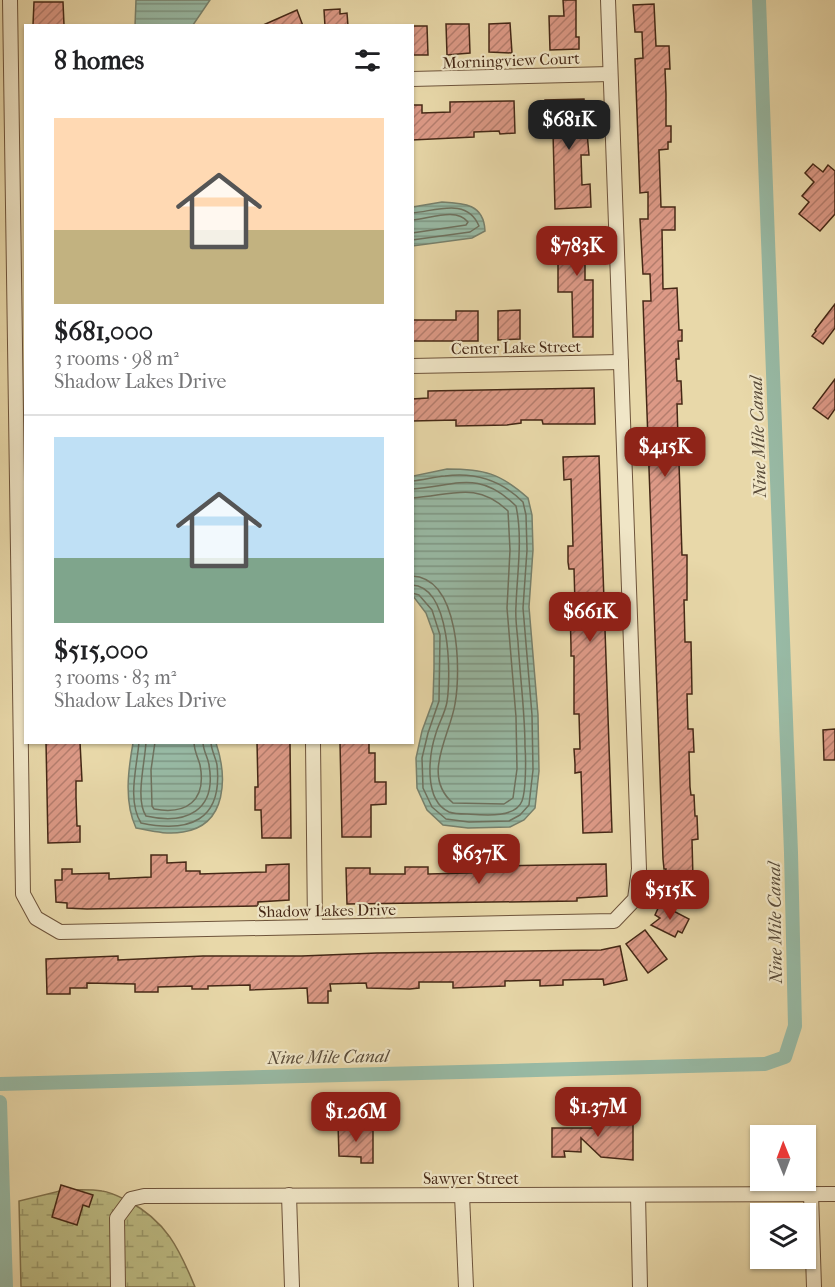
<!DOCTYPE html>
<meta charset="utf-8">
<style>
:root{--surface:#fff;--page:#f6f6f6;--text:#202124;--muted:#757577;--line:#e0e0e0;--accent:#8f2418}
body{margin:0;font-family:"IM FELL French Canon",serif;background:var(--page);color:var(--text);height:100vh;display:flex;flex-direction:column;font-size:22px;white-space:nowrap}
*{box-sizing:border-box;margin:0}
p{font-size:20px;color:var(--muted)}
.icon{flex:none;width:33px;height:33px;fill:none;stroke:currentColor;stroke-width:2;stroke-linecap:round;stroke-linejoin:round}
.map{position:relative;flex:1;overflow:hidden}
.panel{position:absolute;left:24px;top:24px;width:390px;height:720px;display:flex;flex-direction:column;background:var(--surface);border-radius:0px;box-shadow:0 2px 4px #0004}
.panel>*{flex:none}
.needle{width:39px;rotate:359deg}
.buttons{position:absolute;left:750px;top:1125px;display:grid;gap:12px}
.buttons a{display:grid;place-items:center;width:66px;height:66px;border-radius:0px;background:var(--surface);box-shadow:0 2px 4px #0004;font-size:30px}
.price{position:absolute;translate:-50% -51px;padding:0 14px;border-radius:12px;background:var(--accent);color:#fff;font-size:20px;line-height:39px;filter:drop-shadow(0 2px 3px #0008)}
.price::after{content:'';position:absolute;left:50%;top:36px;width:18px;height:14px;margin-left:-9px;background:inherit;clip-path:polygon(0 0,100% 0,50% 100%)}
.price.current{background:#222;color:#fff}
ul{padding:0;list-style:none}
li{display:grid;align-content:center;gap:12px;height:318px;padding:0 30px}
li+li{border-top:2px solid var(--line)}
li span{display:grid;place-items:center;height:186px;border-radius:0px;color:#555}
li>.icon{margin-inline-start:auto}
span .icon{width:108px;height:108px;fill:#fffc;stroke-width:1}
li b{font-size:26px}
h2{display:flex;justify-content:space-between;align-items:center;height:72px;padding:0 30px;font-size:26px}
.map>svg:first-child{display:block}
.wetland{fill:url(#wetland-marsh);stroke:#81724d;stroke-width:1.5}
.water{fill:url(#water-rules);stroke:#77806c;stroke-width:1.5}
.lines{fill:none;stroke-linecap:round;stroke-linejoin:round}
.shore{stroke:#6e715e;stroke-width:1.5}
.canal{stroke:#98baa5;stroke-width:14}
.building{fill:url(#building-hatch);stroke:#452816;stroke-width:1.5}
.minor-casing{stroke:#6e543b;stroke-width:16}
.minor{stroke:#f0e6c7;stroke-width:14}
.labels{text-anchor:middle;stroke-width:4.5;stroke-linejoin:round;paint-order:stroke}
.street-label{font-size:16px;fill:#452816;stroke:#f0e6c7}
.water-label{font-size:18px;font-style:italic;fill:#5a4c3a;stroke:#f0e6c7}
</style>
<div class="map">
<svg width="835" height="1287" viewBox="0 0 835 1287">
<defs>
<pattern id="wetland-marsh" width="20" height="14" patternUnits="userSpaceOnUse" patternTransform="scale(1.5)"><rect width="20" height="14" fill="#bdbc84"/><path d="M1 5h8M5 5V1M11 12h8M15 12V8" fill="none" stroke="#9b996b"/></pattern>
<pattern id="water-rules" width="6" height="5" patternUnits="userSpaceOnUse" patternTransform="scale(1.5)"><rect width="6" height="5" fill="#98baa5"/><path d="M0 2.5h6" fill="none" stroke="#7e9785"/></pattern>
<pattern id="building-hatch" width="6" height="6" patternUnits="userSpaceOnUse" patternTransform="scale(1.5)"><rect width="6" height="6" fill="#dc9986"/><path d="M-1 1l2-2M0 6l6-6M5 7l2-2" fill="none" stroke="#b47d6d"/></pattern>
</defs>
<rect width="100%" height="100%" fill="#e8d8a9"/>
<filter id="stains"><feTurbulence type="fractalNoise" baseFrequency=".00333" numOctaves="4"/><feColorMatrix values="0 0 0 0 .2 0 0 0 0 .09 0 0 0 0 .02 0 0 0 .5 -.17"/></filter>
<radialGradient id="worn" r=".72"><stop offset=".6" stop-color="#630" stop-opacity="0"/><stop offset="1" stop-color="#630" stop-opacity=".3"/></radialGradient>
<!-- wetland -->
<path class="wetland" d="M64,1190C76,1190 90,1189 102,1191C111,1192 120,1197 128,1201C166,1221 179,1248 195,1287H21L19,1201Z"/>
<!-- water -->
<g class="water">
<path d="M136,0H210L193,25L135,26Z"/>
<path d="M442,202C464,203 484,204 485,231L472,238L413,246V207Z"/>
<path d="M447,469C484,469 500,473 528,498L532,515L533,550L529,607L538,715L539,771L535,808L524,820L510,827L468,828L443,825L427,810L417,788L416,758L422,731L433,701L434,668V635L426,613L413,596V476Z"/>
<path d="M133,743H216C227,776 228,825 183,832C167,835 152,831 136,828C124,802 128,771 133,743Z"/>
</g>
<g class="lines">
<!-- shore -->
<g class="shore">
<path d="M412,213C436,211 467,197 479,226L470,232L412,240"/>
<path d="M412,220C429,219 456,207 468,222L466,225L412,233"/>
<path d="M412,481C423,480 434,477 445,476C475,472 501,480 523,502L526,515L527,550L523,608L532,715L533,770L529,805L520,815L509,821L469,822L446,819L432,807L423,788L422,758L428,733L439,701L440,635L432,610L419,595L412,593"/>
<path d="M412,489C456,486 479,469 516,506C523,539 517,573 516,606C515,618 517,630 518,642C520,677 525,712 525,747C526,759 526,791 522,801C515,819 482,815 467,814C462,814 454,814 449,812C423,800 429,754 436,733C439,723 445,713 447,702C451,675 451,587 412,585"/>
<path d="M412,498C450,496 476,480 508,511L510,550L507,608L516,717L517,769L513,798L504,804L453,803C421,776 450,736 455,704C461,671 460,578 412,576"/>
<path d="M139,742C137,767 127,800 141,823C189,833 223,821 217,765C216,758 211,750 211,742"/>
<path d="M146,742C145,763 135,799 146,816C186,825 217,811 209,765C208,757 203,751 203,742"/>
<path d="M155,742L151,770L152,806L154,809C186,815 207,801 200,765C198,757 194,751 194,742"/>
</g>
<!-- canal -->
<g class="canal">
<path d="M0,1084L765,1064L785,1057L795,1026L791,853L759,0"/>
<path d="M0,1102L6,1287"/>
</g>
</g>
<!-- building -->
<g class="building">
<path d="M563,0H576V37H579V49L550,50L549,16H564Z"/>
<path d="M34,2H63L64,25H33Z"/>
<path d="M654,4L656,46H669L670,69H665L666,94V126H671V142H668V149L659,150L661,207H675V230H662L663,289L677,288L679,330H682V341H678L679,359H676L677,381H681L682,404H677L678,439H683L684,462L679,463L682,555H687V600H684L685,642H691L692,694H687L688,729H693L694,752H689L690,787L691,795H694L695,816H697L698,839L692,840L693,879L700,880L696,903L662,898L666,869H664L663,859L643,301H651L650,274H643L640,219H648V192L640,193L635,59L643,58L642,32H635L633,5Z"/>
<path d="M340,9V14L347,13L348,26H325L324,10Z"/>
<path d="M297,10L303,26H261Z"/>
<path d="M510,23L512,53L489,52V24Z"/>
<path d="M446,24H469L470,53L447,55Z"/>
<path d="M412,26H427L428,55H412Z"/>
<path d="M584,99L589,155H581L582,185L590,184L591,207L555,209L553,133H546L545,100Z"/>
<path d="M514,101L515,133L500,134L499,131L474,132V137L412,140V105H422V113L450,112V102Z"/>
<path d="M813,164L823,172L828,165L835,171V214L820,231L799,214L809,202L802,196L814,182L805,173Z"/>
<path d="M591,227V250H585V280H593V337H573L572,292H558V235H561V228Z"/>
<path d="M835,304V328L823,344L812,336L816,331L815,330Z"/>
<path d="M520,310V339L498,340V311Z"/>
<path d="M456,311H478V341H413V320H456Z"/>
<path d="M835,379V409L828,419L813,408Z"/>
<path d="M594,388L595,424H543L542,420H521V423L507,425L456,426V420L412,421V399L428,398V391Z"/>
<path d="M599,456L612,832L583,833L581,772L575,773V764L574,749H580L579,714H574V656H571V647L570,604H575L574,569H569L568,562V546H573L571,479L564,480L563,457Z"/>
<path d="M835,729V760H824L823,730Z"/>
<path d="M46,742H80L82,781H76V797L77,826H80V842L48,843Z"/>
<path d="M257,742H290L291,838H262L261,810H255V787H258Z"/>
<path d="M340,742H369V753H375V782H386V804L371,805V837H342Z"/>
<path d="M151,855H167V863L186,862V871H200V874L266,872V865L289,864V900L258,902V906L87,909L67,908V903L56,902L55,880H62V869H72V874L109,873V879L151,877Z"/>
<path d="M606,864L607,896L577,898V901L347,904L346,868H370V874H405V867H428V874L467,873L495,872V866Z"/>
<path d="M660,904L689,919L682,933L678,931L675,937L651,925L660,918L655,915Z"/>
<path d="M645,930L667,959L648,973L626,944Z"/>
<path d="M620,946L627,980L604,985L603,979L563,980V985L540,986V980L505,981V986L453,988V982H419V988L410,989L367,988L366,983L330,984L331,991H328V1003H308L307,988L250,990V985L208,986V989H192V986L158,987V992H135V984L87,983V988H70V994H47L46,959L118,956V960L203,956H302L377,953L601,950Z"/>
<path d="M598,1114H616V1119H633V1160L601,1157L581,1138V1152L564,1151L565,1157H552V1128H598Z"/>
<path d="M338,1124H350V1129H373V1163H361V1157L339,1156Z"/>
<path d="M61,1185L93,1195L89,1207L83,1205L77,1225L52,1217Z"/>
</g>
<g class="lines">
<defs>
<g id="minor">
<path d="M10,0L23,894L36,918L60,932L614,921L635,899L639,869L608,0"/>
<path d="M412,79L610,74"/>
<path d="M412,366L621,362"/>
<path d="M313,742L315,927"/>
<path d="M811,1194L814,1287"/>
<path d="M289,1195L292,1287"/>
<path d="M462,1195L466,1287"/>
<path d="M638,1195L640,1287"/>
<path d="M118,1287L117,1218L131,1199L144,1196L835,1194"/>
</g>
</defs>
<!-- minor casing -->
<use href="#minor" class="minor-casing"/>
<!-- minor -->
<use href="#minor" class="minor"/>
</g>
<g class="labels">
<!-- street labels -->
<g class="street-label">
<text transform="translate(511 60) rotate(-2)" y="6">Morningview Court</text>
<text transform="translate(516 347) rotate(-1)" y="6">Center Lake Street</text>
<text transform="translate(327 910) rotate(-1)" y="6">Shadow Lakes Drive</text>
<text x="471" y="1184">Sawyer Street</text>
</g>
<!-- water labels -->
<g class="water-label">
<text transform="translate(758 437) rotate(-92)" y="6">Nine Mile Canal</text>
<text transform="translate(775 923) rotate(-91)" y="6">Nine Mile Canal</text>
<text transform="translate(328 1057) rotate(-1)" y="6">Nine Mile Canal</text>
</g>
</g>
<rect width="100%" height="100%" filter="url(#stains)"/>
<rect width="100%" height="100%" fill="url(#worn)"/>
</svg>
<div class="buttons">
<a><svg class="needle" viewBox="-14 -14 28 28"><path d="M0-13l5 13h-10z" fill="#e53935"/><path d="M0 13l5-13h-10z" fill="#757577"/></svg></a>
<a><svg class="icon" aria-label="layers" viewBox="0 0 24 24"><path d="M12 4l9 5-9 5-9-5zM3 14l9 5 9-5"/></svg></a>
</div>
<b class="price current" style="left:569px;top:151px">$681K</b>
<b class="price" style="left:577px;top:277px">$783K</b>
<b class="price" style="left:665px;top:478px">$415K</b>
<b class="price" style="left:590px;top:643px">$661K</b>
<b class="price" style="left:479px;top:885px">$637K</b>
<b class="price" style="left:670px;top:921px">$515K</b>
<b class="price" style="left:598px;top:1138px">$1.37M</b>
<b class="price" style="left:356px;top:1143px">$1.26M</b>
<section class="panel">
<h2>8 homes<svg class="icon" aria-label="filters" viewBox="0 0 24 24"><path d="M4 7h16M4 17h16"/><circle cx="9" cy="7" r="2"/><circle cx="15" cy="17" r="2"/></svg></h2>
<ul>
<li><span style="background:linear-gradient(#ffd9b3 60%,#c2b280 0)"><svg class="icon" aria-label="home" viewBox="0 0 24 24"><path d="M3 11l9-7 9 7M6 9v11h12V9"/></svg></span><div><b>$681,000</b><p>3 rooms · 98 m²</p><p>Shadow Lakes Drive</p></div></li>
<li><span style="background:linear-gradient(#bfe0f5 65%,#7fa58c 0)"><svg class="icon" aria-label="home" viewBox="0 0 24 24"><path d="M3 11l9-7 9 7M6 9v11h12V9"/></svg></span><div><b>$515,000</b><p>3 rooms · 83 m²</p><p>Shadow Lakes Drive</p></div></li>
</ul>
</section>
</div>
